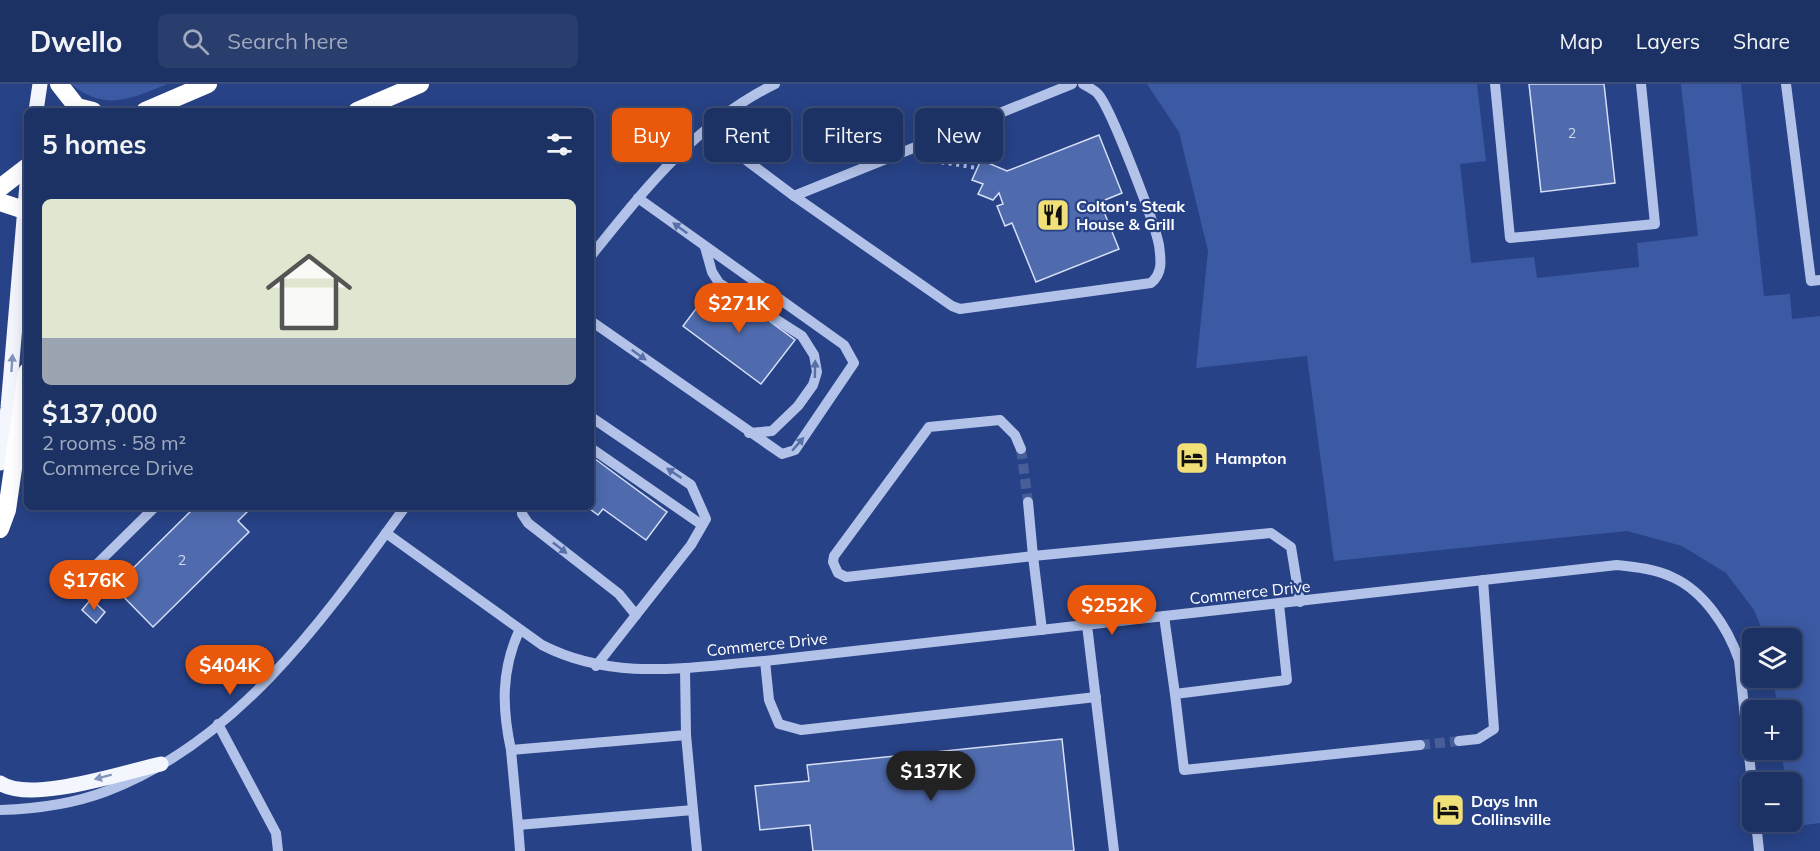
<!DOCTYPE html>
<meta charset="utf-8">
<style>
:root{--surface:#1d3264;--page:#2a3e6d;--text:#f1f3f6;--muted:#a0aabf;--line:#3b4d78;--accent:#ea580c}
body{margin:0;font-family:Mulish,sans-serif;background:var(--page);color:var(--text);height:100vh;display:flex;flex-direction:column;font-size:22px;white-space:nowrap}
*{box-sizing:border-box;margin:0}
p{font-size:20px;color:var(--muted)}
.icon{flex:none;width:33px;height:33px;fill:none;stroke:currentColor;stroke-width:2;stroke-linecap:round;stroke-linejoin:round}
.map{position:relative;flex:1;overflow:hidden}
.drawer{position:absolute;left:24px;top:24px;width:570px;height:402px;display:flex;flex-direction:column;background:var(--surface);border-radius:9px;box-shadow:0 3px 15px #0003,0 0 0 2px var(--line)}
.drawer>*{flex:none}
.banner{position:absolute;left:612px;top:24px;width:570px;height:54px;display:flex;gap:12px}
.fabs{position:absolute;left:1742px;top:544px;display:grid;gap:12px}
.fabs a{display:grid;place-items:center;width:60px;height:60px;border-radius:9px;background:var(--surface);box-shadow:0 3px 15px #0003,0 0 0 2px var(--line);font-size:30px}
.price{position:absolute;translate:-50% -51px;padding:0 14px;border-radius:21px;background:var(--accent);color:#fff;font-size:20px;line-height:39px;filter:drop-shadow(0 2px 3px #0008)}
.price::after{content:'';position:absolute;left:50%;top:36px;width:18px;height:14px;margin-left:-9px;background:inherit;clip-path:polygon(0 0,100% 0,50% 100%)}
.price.active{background:#222;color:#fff}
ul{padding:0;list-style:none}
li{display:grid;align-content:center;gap:12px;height:318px;padding:0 18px}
li span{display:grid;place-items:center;height:186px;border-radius:9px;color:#555}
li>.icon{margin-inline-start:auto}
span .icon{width:108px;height:108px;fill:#fffc;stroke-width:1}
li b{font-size:26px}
h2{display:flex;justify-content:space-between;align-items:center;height:72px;padding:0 18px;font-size:26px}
.chip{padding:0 21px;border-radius:9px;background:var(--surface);box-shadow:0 3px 15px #0003,0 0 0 2px var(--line);font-size:21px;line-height:54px}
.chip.active{background:var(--accent);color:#fff}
header{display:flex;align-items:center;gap:36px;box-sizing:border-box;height:84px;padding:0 30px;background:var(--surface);border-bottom:2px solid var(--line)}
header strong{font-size:28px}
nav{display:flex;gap:33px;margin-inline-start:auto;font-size:21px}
.search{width:420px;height:54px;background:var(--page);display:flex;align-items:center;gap:15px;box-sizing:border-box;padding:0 21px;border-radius:9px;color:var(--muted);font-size:22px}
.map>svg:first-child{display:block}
.green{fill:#3b5aa3}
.building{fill:#4f6bae;stroke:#d5dff6;stroke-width:1.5}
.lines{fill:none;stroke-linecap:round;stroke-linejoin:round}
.minor-tunnel{stroke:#475e98;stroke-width:10;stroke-dasharray:10 5;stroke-linecap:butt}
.path{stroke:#b2c2e8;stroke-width:4;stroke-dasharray:3 4.5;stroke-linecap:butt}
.minor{stroke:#b2c2e8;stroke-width:10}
.major{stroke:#f4f6fe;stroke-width:15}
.highway{stroke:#fff;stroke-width:18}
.oneway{fill:#586fa8}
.oneway2{fill:#8393bc}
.labels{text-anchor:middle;stroke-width:4.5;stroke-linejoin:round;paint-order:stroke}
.number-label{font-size:14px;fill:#d3daeb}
.poi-label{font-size:16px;font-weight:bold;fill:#fff;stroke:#274286;text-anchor:start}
.street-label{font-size:16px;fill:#fff;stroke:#274286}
</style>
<header>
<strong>Dwello</strong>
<div class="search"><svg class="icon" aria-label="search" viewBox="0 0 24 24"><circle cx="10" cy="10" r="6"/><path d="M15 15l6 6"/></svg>Search here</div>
<nav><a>Map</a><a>Layers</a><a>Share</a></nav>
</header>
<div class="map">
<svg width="1820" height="767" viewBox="0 0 1820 767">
<rect width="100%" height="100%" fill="#274286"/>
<!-- green -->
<g class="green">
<path d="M71,0H167C130,15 106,28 71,0Z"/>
<path d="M1147,0H1477L1486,77L1460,80L1471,179L1534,173L1537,194L1639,183L1637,159L1698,152L1681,0H1741L1764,212L1790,210L1792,235L1820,232V739L1790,743L1791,699H1785L1782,666H1791V627H1777L1774,594H1791V555H1766L1754,526L1726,489L1682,462L1627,447L1334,477L1307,272L1196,284L1208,167L1179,48Z"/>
</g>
<!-- building -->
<g class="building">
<path d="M1529,0H1604L1615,99L1541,108Z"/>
<path d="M1099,51L1122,109L1100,118L1119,165L1036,198L1012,139L1005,142L997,122L1003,120L999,109L993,116L978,110L983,100L972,96L981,76L1007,87Z"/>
<path d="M714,201L752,230L756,227L795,256L761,300L683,242Z"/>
<path d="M591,372L667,428L646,456L603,425L598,431L590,425L595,418L591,416Z"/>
<path d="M195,423H243L247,428L238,437L249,448L153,543L114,503Z"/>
<path d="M91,515L105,528L96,539L82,526Z"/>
<path d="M1062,655L1074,767H813L810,741L760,746L755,702L809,697L807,681Z"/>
</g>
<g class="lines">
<!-- minor-tunnel -->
<g class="minor-tunnel">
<path d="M1021,365L1028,418"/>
<path d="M1420,661L1459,657"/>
</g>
<!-- path -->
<path class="path" d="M934,77L977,84"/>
<!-- minor -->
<g class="minor">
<path d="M1495,0L1510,154L1655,140L1641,0"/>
<path d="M1786,0L1811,197L1820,196"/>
<path d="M706,46L794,112L1072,0"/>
<path d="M794,112L952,222L960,225L1151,199C1163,189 1161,176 1159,161C1155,140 1111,24 1098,10C1095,6 1088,3 1083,0"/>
<path d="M705,163L712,188L719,199L802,252L814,271L817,288L813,301L798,322L772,347L749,349"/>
<path d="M591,172C644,106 697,38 775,0"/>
<path d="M591,237L782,370L795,366L854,279L844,261L638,114"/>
<path d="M591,333L691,401L706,435L691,461L596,582"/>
<path d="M591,364L702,441"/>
<path d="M1021,365L1015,351L1000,336L929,343L834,472L833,478L838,489L846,493L1033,472L1042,546"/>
<path d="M1028,418L1033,472L1271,449L1291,463L1300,518"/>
<path d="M522,423V430L528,439L619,510L636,531"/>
<path d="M386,449L542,561C614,598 687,583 765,577L1617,481C1636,483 1655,485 1672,493C1704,507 1728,544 1739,576L1752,699"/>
<path d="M97,480L155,423"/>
<path d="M1279,520L1287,596L1175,610L1184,686L1420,661"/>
<path d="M1164,532L1175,610"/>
<path d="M1087,541L1114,767"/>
<path d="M519,547C501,587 502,624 511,666L686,651L685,584"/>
<path d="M765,577L769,616L779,640L801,646L1096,613"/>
<path d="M218,640L276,749L278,767"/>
<path d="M1459,657L1478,655L1494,645L1483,496"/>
<path d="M511,666L518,741L693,726L686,651"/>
<path d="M0,726C36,725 73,720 107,707C239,657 325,533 405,423"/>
<path d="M693,726L697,767"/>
<path d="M1756,738L1759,767"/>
<path d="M518,741L520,767"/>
</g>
<!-- major -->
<g class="major">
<path d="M36,27L40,0"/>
<path d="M0,379L8,324L27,100"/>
<path d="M0,699C30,720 124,688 161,680"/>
</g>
<!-- highway -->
<g class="highway">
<path d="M59,0L77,23L93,27"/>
<path d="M145,27L208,0"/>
<path d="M357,27L420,0"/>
<path d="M0,104L27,83"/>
<path d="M0,118L27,127"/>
<path d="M0,445L7,426L27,288"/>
</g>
</g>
<!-- one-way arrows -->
<defs><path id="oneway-solid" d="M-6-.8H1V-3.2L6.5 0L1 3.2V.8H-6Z" transform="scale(1.5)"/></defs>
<g class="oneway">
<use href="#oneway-solid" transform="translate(680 144) rotate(-144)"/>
<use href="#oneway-solid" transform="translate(639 271) rotate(35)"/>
<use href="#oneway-solid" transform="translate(815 285) rotate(-89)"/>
<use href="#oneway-solid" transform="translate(798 360) rotate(-49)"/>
<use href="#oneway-solid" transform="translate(674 389) rotate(-146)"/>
<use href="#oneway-solid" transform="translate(560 464) rotate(38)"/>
</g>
<g class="oneway2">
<use href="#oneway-solid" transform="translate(12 279) rotate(-86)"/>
<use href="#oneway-solid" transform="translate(103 693) rotate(165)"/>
</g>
<!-- icons -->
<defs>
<symbol id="restaurant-square" viewBox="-11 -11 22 22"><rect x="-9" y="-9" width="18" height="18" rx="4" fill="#f1e077" stroke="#274286"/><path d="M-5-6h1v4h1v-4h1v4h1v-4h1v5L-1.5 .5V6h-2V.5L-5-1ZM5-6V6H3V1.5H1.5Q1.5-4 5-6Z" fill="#111"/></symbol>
<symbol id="hotel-square" viewBox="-11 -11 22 22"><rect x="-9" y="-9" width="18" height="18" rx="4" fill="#f1e077" stroke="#274286"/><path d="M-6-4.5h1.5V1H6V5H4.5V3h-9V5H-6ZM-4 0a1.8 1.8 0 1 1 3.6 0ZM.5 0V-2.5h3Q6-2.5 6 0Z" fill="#111"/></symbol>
</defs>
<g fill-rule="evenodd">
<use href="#restaurant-square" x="1034" y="112" width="38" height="38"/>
<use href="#hotel-square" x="1173" y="355" width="38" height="38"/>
<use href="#hotel-square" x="1429" y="707" width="38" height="38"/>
</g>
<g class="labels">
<!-- number labels -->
<g class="number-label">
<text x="1572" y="54">2</text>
<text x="182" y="481">2</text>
</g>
<!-- poi labels -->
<g class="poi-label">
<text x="1076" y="128">Colton's Steak<tspan x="1076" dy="18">House &amp; Grill</tspan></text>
<text x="1215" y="380">Hampton</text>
<text x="1471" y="723">Days Inn<tspan x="1471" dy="18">Collinsville</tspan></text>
</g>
<!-- street labels -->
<g class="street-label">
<text transform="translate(1250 508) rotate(-6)" y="6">Commerce Drive</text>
<text transform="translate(767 560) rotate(-6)" y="6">Commerce Drive</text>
</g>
</g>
</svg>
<div class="fabs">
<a><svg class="icon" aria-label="layers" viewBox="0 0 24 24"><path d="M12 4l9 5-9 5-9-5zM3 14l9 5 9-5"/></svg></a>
<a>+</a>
<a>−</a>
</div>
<b class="price" style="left:739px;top:250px">$271K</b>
<b class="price" style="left:94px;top:527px">$176K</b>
<b class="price" style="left:1112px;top:552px">$252K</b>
<b class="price" style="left:230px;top:612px">$404K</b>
<b class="price active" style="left:931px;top:718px">$137K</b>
<div class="banner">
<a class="chip active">Buy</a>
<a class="chip">Rent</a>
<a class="chip">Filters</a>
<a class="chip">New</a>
</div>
<section class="drawer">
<h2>5 homes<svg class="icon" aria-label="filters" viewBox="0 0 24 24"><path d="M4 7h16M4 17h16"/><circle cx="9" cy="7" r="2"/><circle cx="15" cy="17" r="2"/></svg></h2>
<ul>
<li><span style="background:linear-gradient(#dfe7d0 75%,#9aa5b1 0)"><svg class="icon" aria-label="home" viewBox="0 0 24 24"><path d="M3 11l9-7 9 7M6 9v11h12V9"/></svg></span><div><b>$137,000</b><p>2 rooms · 58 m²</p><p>Commerce Drive</p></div></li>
</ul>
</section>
</div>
